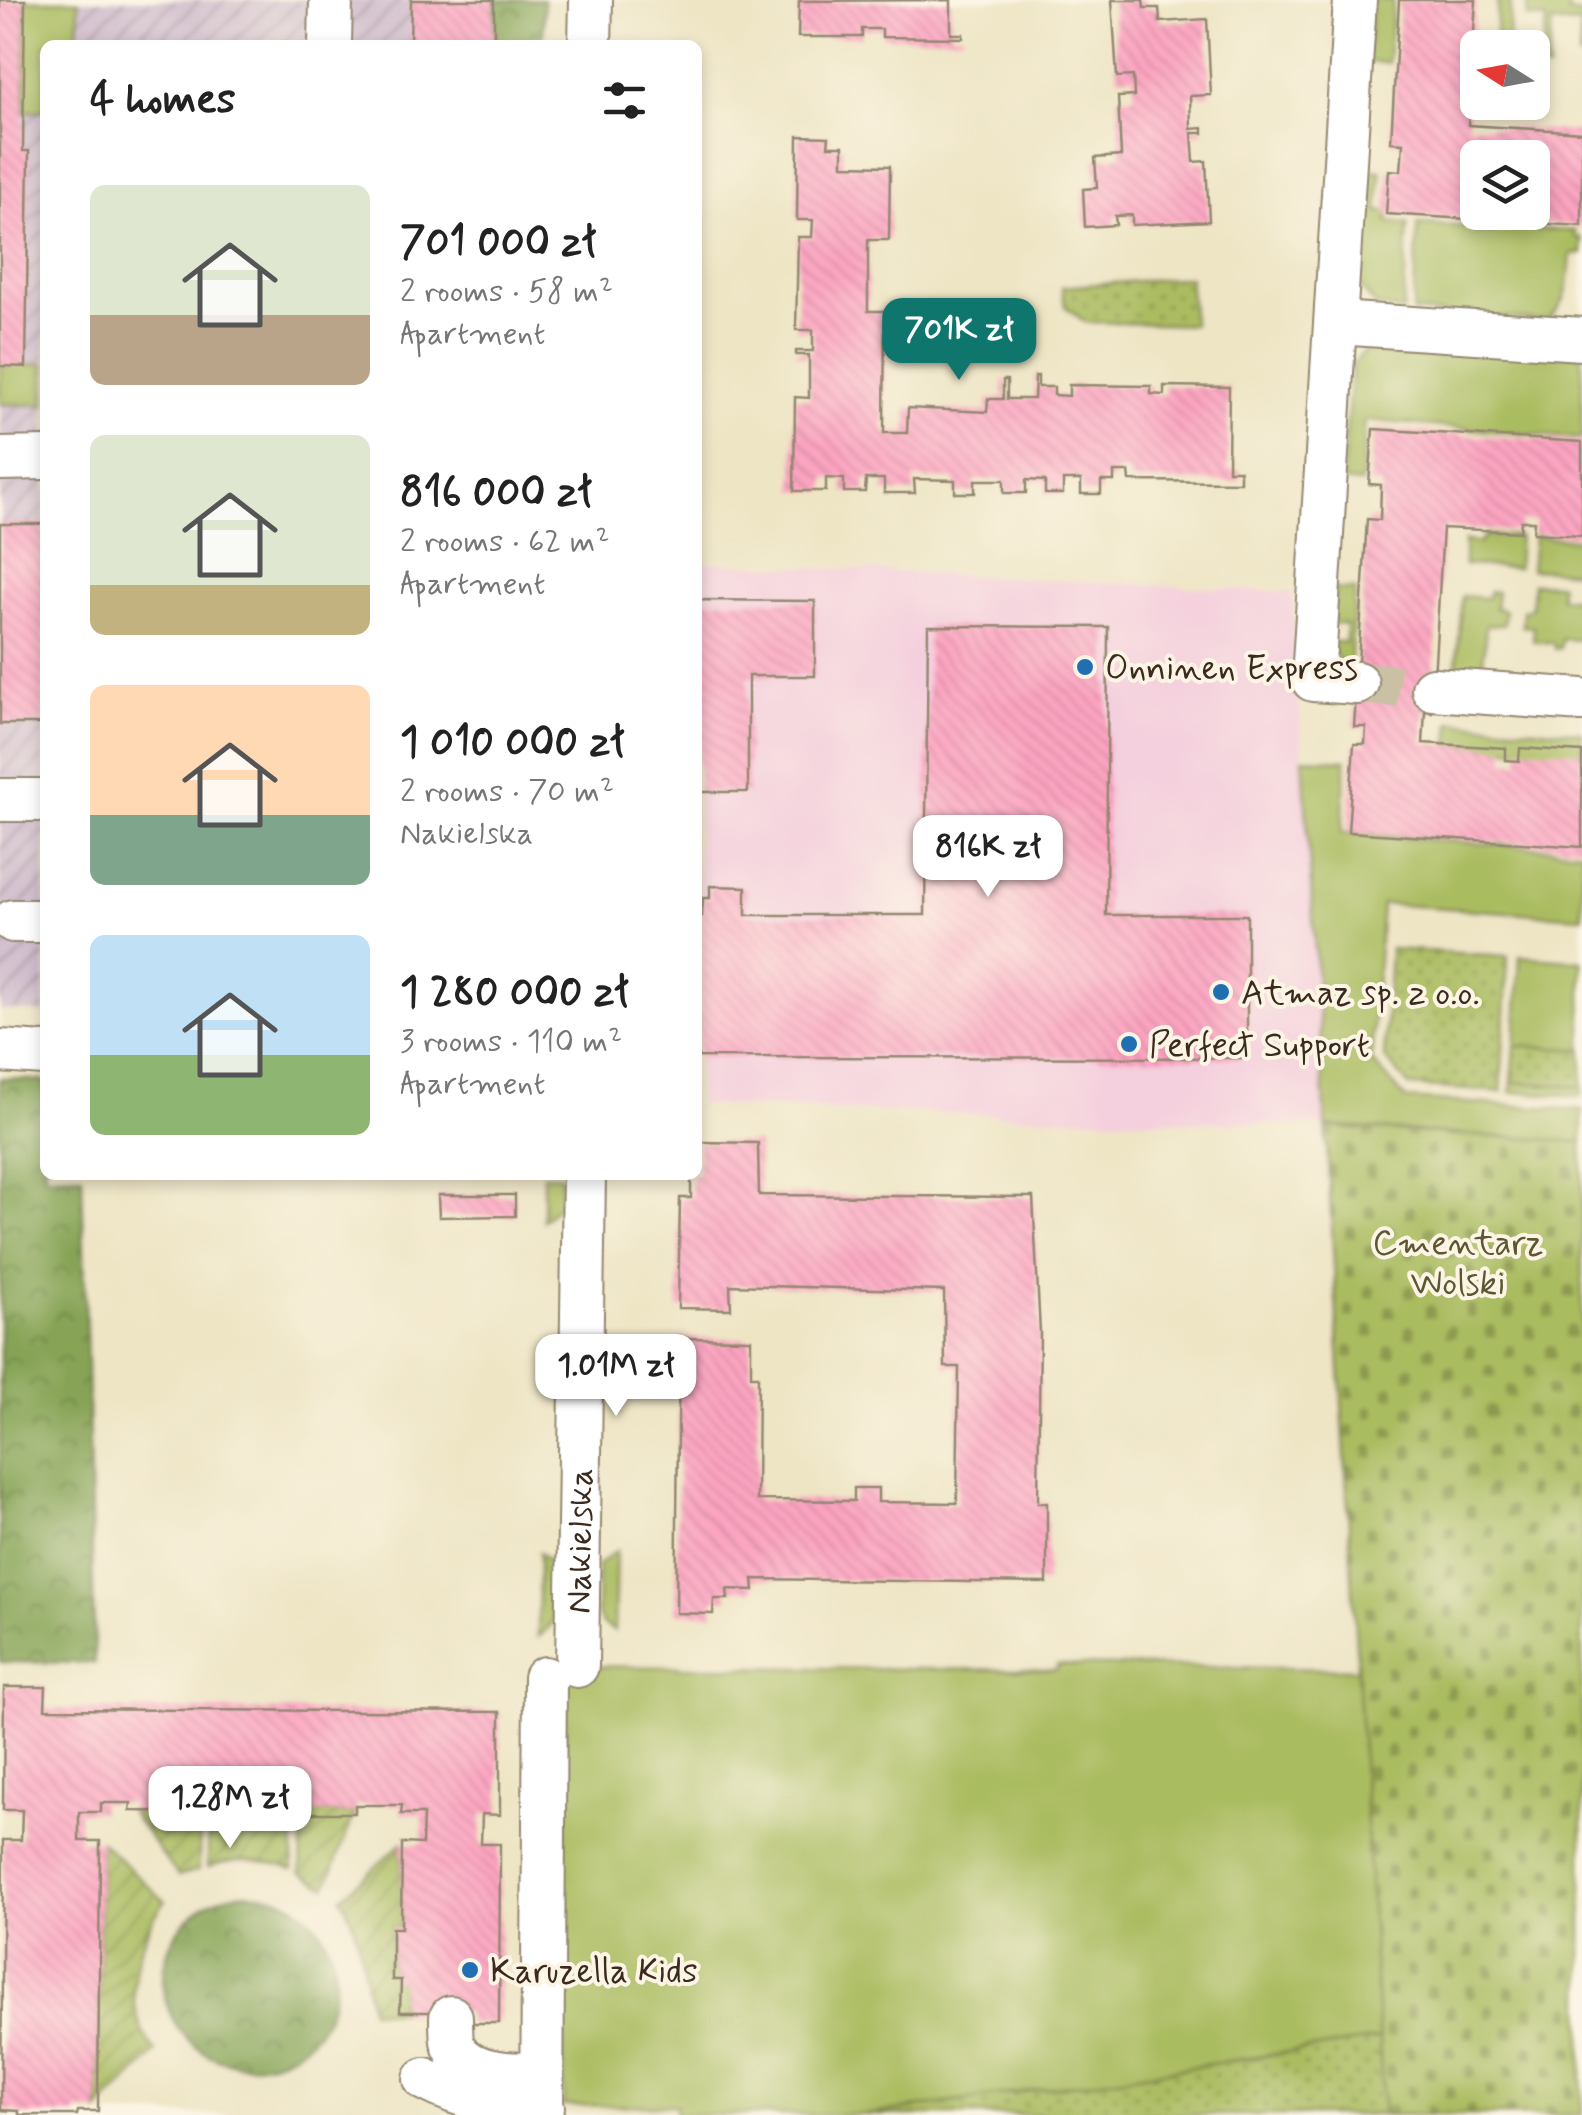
<!DOCTYPE html>
<meta charset="utf-8">
<style>
:root{--surface:#fff;--page:#f6f6f6;--text:#222;--muted:#767676;--accent:#0f766e}
body{margin:0;font-family:Mynerve,sans-serif;background:var(--page);color:var(--text);height:100vh;display:flex;flex-direction:column;font-size:38px;white-space:nowrap}
*{box-sizing:border-box;margin:0}
p{font-size:32px;color:var(--muted)}
.icon{flex:none;width:55px;height:55px;fill:none;stroke:currentColor;stroke-width:2;stroke-linecap:round;stroke-linejoin:round}
.map{position:relative;flex:1;overflow:hidden}
.side{position:absolute;left:40px;top:40px;width:662px;height:1140px;display:flex;flex-direction:column;background:var(--surface);border-radius:15px;box-shadow:0 5px 15px #0003}
.side>*{flex:none}
.needle{width:65px;rotate:281deg}
.controls{position:absolute;left:1460px;top:30px;display:grid;gap:20px}
.controls a{display:grid;place-items:center;width:90px;height:90px;border-radius:15px;background:var(--surface);box-shadow:0 5px 15px #0003;font-size:50px}
.price{position:absolute;translate:-50% -85px;padding:0 22px;border-radius:20px;background:#fff;color:#222;font-size:32px;line-height:65px;filter:drop-shadow(0 2px 5px #0008)}
.price::after{content:'';position:absolute;left:50%;top:60px;width:30px;height:22px;margin-left:-15px;background:inherit;clip-path:polygon(0 0,100% 0,50% 100%)}
.price.selected{background:var(--accent);color:#fff}
ul{padding:0;list-style:none}
li{display:flex;align-items:center;gap:30px;height:250px;padding:0 50px}
li span{display:grid;place-items:center;flex:none;width:280px;height:200px;border-radius:15px;color:#555}
li>.icon{margin-inline-start:auto}
span .icon{width:120px;height:120px;fill:#fffc;stroke-width:1}
li b{font-size:42px}
h2{display:flex;justify-content:space-between;align-items:center;height:120px;padding:0 50px;font-size:42px}
.map>svg:first-child{display:block}
.built{fill:#f4cfdd}
.industrial{fill:url(#industrial-furrows)}
.grass{fill:#aabc60;stroke:#72733f;stroke-width:2.5}
.forest{fill:url(#forest-crowns);stroke:#61673a;stroke-width:2.5}
.cemetery{fill:url(#cemetery-stones);stroke:#72733f;stroke-width:2.5}
.park{fill:url(#park-dots);stroke:#72733f;stroke-width:2.5}
.garden{fill:url(#garden-furrows);stroke:#72733f;stroke-width:2.5}
.building{fill:url(#building-back-hatch);fill-rule:evenodd}
.lines{fill:none;stroke-linecap:round;stroke-linejoin:round}
.minor-tunnel{stroke:#cac0a4;stroke-width:42;stroke-dasharray:42 21;stroke-linecap:butt}
.minor-casing{stroke:#948872;stroke-width:46}
.minor{stroke:#fff;stroke-width:42}
.poi-dot{fill:#1f6fb2;stroke:#fcf5e5;stroke-width:4}
.labels{text-anchor:middle;stroke-width:8;stroke-linejoin:round;paint-order:stroke}
.poi-label{font-size:35px;fill:#3b2a1e;stroke:#fcf5e5;text-anchor:start}
.park-label{font-size:35px;fill:#5c5632;stroke:#fcf5e5}
.street-label{font-size:35px;fill:#3b2a1e;stroke:#fcf5e5}
</style>
<div class="map">
<svg width="1582" height="2115" viewBox="0 0 1582 2115">
<defs>
<pattern id="industrial-furrows" width="10" height="10" patternUnits="userSpaceOnUse" patternTransform="scale(2.5)"><rect width="10" height="10" fill="#d0bdcd"/><path d="M-1 1l2-2M0 10L10 0M9 11l2-2" fill="none" stroke="#aa9aa6"/></pattern>
<pattern id="forest-crowns" width="20" height="18" patternUnits="userSpaceOnUse" patternTransform="scale(2.5)"><rect width="20" height="18" fill="#87a456"/><path d="M2 6a3 3 0 1 1 6 0M12 15a3 3 0 1 1 6 0" fill="none" stroke="#708647"/></pattern>
<pattern id="cemetery-stones" width="16" height="16" patternUnits="userSpaceOnUse" patternTransform="scale(2.5)"><rect width="16" height="16" fill="#aabc60"/><path d="M2 7V4a2 2 0 0 1 4 0v3zM10 15v-3a2 2 0 0 1 4 0v3z" fill="#8c994f"/></pattern>
<pattern id="park-dots" width="8" height="8" patternUnits="userSpaceOnUse" patternTransform="scale(2.5)"><rect width="8" height="8" fill="#aabc60"/><path d="M2 2h.1M6 6h.1" fill="none" stroke="#8c994f" stroke-width="1.8" stroke-linecap="round"/></pattern>
<pattern id="garden-furrows" width="10" height="10" patternUnits="userSpaceOnUse" patternTransform="scale(2.5)"><rect width="10" height="10" fill="#aabc60"/><path d="M-1 1l2-2M0 10L10 0M9 11l2-2" fill="none" stroke="#8c994f"/></pattern>
<pattern id="building-back-hatch" width="6" height="6" patternUnits="userSpaceOnUse" patternTransform="scale(2.5)"><rect width="6" height="6" fill="#fca4c1"/><path d="M-1 5l2 2M0 0l6 6M5-1l2 2" fill="none" stroke="#d98da5"/></pattern>
</defs>
<rect width="100%" height="100%" fill="#fcf5e5"/>
<filter id="ink" filterUnits="userSpaceOnUse"><feTurbulence type="fractalNoise" baseFrequency=".01" numOctaves="2"/><feDisplacementMap in="SourceGraphic" scale="20" xChannelSelector="R" yChannelSelector="G"/><feConvolveMatrix kernelMatrix="1 2 1 2 8 2 1 2 1" color-interpolation-filters="sRGB"/></filter>
<filter id="wash" filterUnits="userSpaceOnUse"><feTurbulence type="fractalNoise" baseFrequency=".0048" numOctaves="4" result="noise"/><feDisplacementMap in="SourceGraphic" scale="40" xChannelSelector="R" yChannelSelector="G"/><feGaussianBlur stdDeviation="2.25" result="paint"/><feColorMatrix in="noise" values="0 0 0 0 0 0 0 0 0 0 0 0 0 0 0 0 0 1.4 0 .05"/><feComposite in="paint" operator="in"/></filter>
<g filter="url(#wash)">
<rect width="100%" height="100%" fill="#eee5c5"/>
<!-- built -->
<path class="built" d="M698,562L1292,592L1326,1126L698,1105Z"/>
<!-- industrial -->
<path class="industrial" d="M0,0H494V45H45V1013L0,1010Z"/>
<!-- grass -->
<g class="grass">
<path d="M25,0H79L78,45H45V110L25,112Z"/>
<path d="M1371,0H1393L1388,63L1367,62Z"/>
<path d="M1498,0H1511L1508,47H1495Z"/>
<path d="M1548,0H1569L1568,13L1582,15V58H1579L1581,25L1552,23L1548,71L1542,70L1546,20L1527,18L1528,2L1547,3Z"/>
<path d="M1360,170L1381,171L1378,211L1389,212L1388,222L1408,224L1403,311L1376,306L1356,282Z"/>
<path d="M1418,224L1476,227V232H1494L1495,227L1575,231V237L1582,238V254H1571C1568,284 1571,299 1547,321L1413,312Z"/>
<path d="M1378,344L1582,354V439L1365,420L1361,483L1342,481L1352,364L1367,349Z"/>
<path d="M45,364V405L0,404V366Z"/>
<path d="M1485,535L1519,536L1517,568L1464,565V541L1480,543Z"/>
<path d="M1534,536L1582,540V572L1531,569Z"/>
<path d="M1533,583L1560,584V597L1582,599V640L1562,639L1560,649H1555L1553,643L1533,641L1534,627L1522,626L1523,610L1531,609Z"/>
<path d="M1334,589L1355,590L1350,670C1338,664 1334,655 1331,642H1346V625L1332,623Z"/>
<path d="M1489,591L1497,592L1495,608L1505,610L1504,625H1486L1482,679L1456,677L1462,596L1488,598Z"/>
<path d="M1451,722L1582,732V754L1449,745Z"/>
<path d="M1303,758L1346,760L1342,833L1582,851V917L1382,904L1371,1060L1406,1099L1582,1110V1142L1326,1126Z"/>
<path d="M1520,956L1582,961V1050L1515,1046Z"/>
<path d="M1512,1082L1582,1087V1096L1511,1092Z"/>
<path d="M543,1175H561L560,1204L543,1220Z"/>
<path d="M616,1551L614,1631L602,1624L597,1613L598,1565Z"/>
<path d="M539,1553L557,1569C557,1595 562,1621 538,1637Z"/>
<path d="M1057,1665L1357,1669L1379,2039L868,2115H675L676,2105L563,2106L566,1666L1057,1670Z"/>
</g>
<!-- forest -->
<g class="forest">
<path d="M494,0H544L543,45H494Z"/>
<path d="M0,1078L45,1081V1175H82L95,1663L0,1662Z"/>
<circle cx="249" cy="1979" r="86"/>
</g>
<!-- cemetery -->
<path class="cemetery" d="M1326,1127L1582,1142V2115H1383Z"/>
<!-- park -->
<g class="park">
<path d="M1189,277L1193,325L1085,322L1065,306L1062,287Z"/>
<path d="M1390,949L1508,956L1501,1092L1409,1086L1384,1057Z"/>
<path d="M1515,1046L1582,1050V1087L1512,1082Z"/>
<path d="M1379,2039L1383,2115H868Z"/>
</g>
<!-- garden -->
<g class="garden">
<path d="M130,1811L200,1812L199,1870L178,1876Z"/>
<path d="M208,1812L294,1813L293,1869C263,1860 238,1856 208,1867Z"/>
<path d="M303,1813H355L326,1887L301,1872Z"/>
<path d="M100,1841L165,1901C134,1944 118,2007 156,2052L98,2111Z"/>
<path d="M402,1843L401,1928H392V1979L401,1980L400,2012L371,2010C362,1971 362,1933 341,1898Z"/>
</g>
<g id="blocks">
<!-- building -->
<g class="building">
<path d="M0,0H25L23,151H29L26,367L0,366Z"/>
<path d="M411,0H494V45H410Z"/>
<path d="M951,0V34H963V38L882,37V29H862V37H798L799,1Z"/>
<path d="M1112,0H1143L1144,8H1159L1160,22L1207,19L1211,95L1190,96L1191,129L1203,128V133H1192L1194,162L1206,161L1209,221L1132,225V215L1115,216L1116,225L1085,227L1083,189L1097,188L1095,158L1121,156L1118,97L1134,96L1133,76L1117,77Z"/>
<path d="M1399,0H1476L1468,125L1582,132V226L1386,214L1389,170L1401,171L1403,143L1391,142ZM1478,158H1532V212H1478Z"/>
<path d="M798,136L829,137L828,146H843V165L890,166L889,240H868V311H885L884,433H907L908,408L987,412L988,399H1003V380H1007V399H1034L1035,376H1038V387H1054V395L1069,396V385L1151,386V394L1164,395V386L1229,387L1228,470H1240V482L1130,481L1129,472H1114V481H1101V494H1081V480H1063V494H1045V481L1026,480V493H1004V480H975V493H955V480L914,479L915,493H884V479H866L865,492H844V479L826,478V491H794L795,397L809,398V355H796V351H813V330H796L798,237H812L813,220H797Z"/>
<path d="M1373,429L1582,442V536L1533,533L1534,521H1521L1520,532L1443,528L1432,712L1425,711L1423,743L1506,748V760L1519,761L1520,748L1582,752V847L1348,832L1354,744H1365L1366,727H1354L1367,519L1380,520L1381,485L1369,484Z"/>
<rect x="0" y="524" width="45" height="200"/>
<path d="M698,600L815,601V676H748V792H698Z"/>
<path d="M928,626L1108,627L1106,915H1247V1058L698,1057V915L702,916L703,898H710V886L746,887V915H925Z"/>
<path d="M698,1142L758,1143L759,1195L1033,1197L1040,1332L1038,1503H1047V1583L753,1579L754,1590L727,1589L728,1599H714L713,1614L676,1613L679,1338L751,1339V1376H758L757,1500L854,1501V1488H878V1502L957,1503L959,1367H945L944,1291L730,1285L731,1309L678,1308L680,1198H691V1175H698Z"/>
<path d="M438,1195H515V1216L439,1217Z"/>
<path d="M4,1687H46L45,1709L500,1712V1815L482,1814L481,1844H500L499,2023H467V2012H400L401,1980H392V1928H401L402,1843L422,1844L423,1814H401L402,1805H355V1813H303V1803H294V1813L208,1812V1803H200V1812L130,1811L131,1803H101V1812H79V1841H100L98,2111H78L77,2115H19V2111L1,2110L3,1840H21L22,1810H3Z"/>
</g>
</g>
</g>
<g filter="url(#ink)">
<use href="#blocks" fill-opacity="0" stroke="#948872" stroke-width="2.5"/>
<g class="lines">
<!-- minor-tunnel -->
<path class="minor-tunnel" d="M1357,683L1433,689"/>
<defs>
<g id="minor">
<path d="M1355,0L1313,680L1357,683"/>
<path d="M330,45L331,0"/>
<path d="M590,45L591,0"/>
<path d="M1336,323L1582,339"/>
<path d="M0,459L45,458"/>
<path d="M1433,689L1582,700"/>
<path d="M0,800H45"/>
<path d="M13,921H45"/>
<path d="M0,1051L45,1054"/>
<path id="s1" d="M577,1666L584,1175"/>
<path d="M451,2017C451,2024 451,2033 452,2041C461,2075 514,2075 542,2073"/>
<path d="M425,2079C467,2101 497,2105 543,2107"/>
<path d="M542,2115L545,1678"/>
</g>
</defs>
<!-- minor casing -->
<use href="#minor" class="minor-casing"/>
<!-- minor -->
<use href="#minor" class="minor"/>
</g>
</g>
<!-- markers -->
<g class="poi-dot">
<circle cx="1085" cy="667" r="10"/>
<circle cx="1221" cy="992" r="10"/>
<circle cx="1129" cy="1044" r="10"/>
<circle cx="470" cy="1970" r="10"/>
</g>
<g class="labels">
<!-- poi labels -->
<g class="poi-label">
<text x="1105" y="679">Onninen Express</text>
<text x="1241" y="1004">Atmaz sp. z o.o.</text>
<text x="1149" y="1056">Perfect Support</text>
<text x="490" y="1982">Karuzella Kids</text>
</g>
<!-- park labels -->
<g class="park-label">
<text x="1458" y="1254">Cmentarz<tspan x="1458" dy="40">Wolski</tspan></text>
</g>
<!-- street labels -->
<g class="street-label">
<text dy="12" stroke="none"><textPath href="#s1" startOffset="125">Nakielska</textPath></text>
</g>
</g>
</svg>
<div class="controls">
<a><svg class="needle" viewBox="-14 -14 28 28"><path d="M0-13l5 13h-10z" fill="#e53935"/><path d="M0 13l5-13h-10z" fill="#767676"/></svg></a>
<a><svg class="icon" aria-label="layers" viewBox="0 0 24 24"><path d="M12 4l9 5-9 5-9-5zM3 14l9 5 9-5"/></svg></a>
</div>
<b class="price selected" style="left:959px;top:383px">701K zł</b>
<b class="price" style="left:988px;top:900px">816K zł</b>
<b class="price" style="left:616px;top:1419px">1.01M zł</b>
<b class="price" style="left:230px;top:1851px">1.28M zł</b>
<section class="side">
<h2>4 homes<svg class="icon" aria-label="filters" viewBox="0 0 24 24"><path d="M4 7h16M4 17h16"/><circle cx="9" cy="7" r="2"/><circle cx="15" cy="17" r="2"/></svg></h2>
<ul>
<li><span style="background:linear-gradient(#dfe7d0 65%,#b9a48a 0)"><svg class="icon" aria-label="home" viewBox="0 0 24 24"><path d="M3 11l9-7 9 7M6 9v11h12V9"/></svg></span><div><b>701 000 zł</b><p>2 rooms · 58 m²</p><p>Apartment</p></div></li>
<li><span style="background:linear-gradient(#dfe7d0 75%,#c2b280 0)"><svg class="icon" aria-label="home" viewBox="0 0 24 24"><path d="M3 11l9-7 9 7M6 9v11h12V9"/></svg></span><div><b>816 000 zł</b><p>2 rooms · 62 m²</p><p>Apartment</p></div></li>
<li><span style="background:linear-gradient(#ffd9b3 65%,#7fa58c 0)"><svg class="icon" aria-label="home" viewBox="0 0 24 24"><path d="M3 11l9-7 9 7M6 9v11h12V9"/></svg></span><div><b>1 010 000 zł</b><p>2 rooms · 70 m²</p><p>Nakielska</p></div></li>
<li><span style="background:linear-gradient(#bfe0f5 60%,#8fb573 0)"><svg class="icon" aria-label="home" viewBox="0 0 24 24"><path d="M3 11l9-7 9 7M6 9v11h12V9"/></svg></span><div><b>1 280 000 zł</b><p>3 rooms · 110 m²</p><p>Apartment</p></div></li>
</ul>
</section>
</div>
